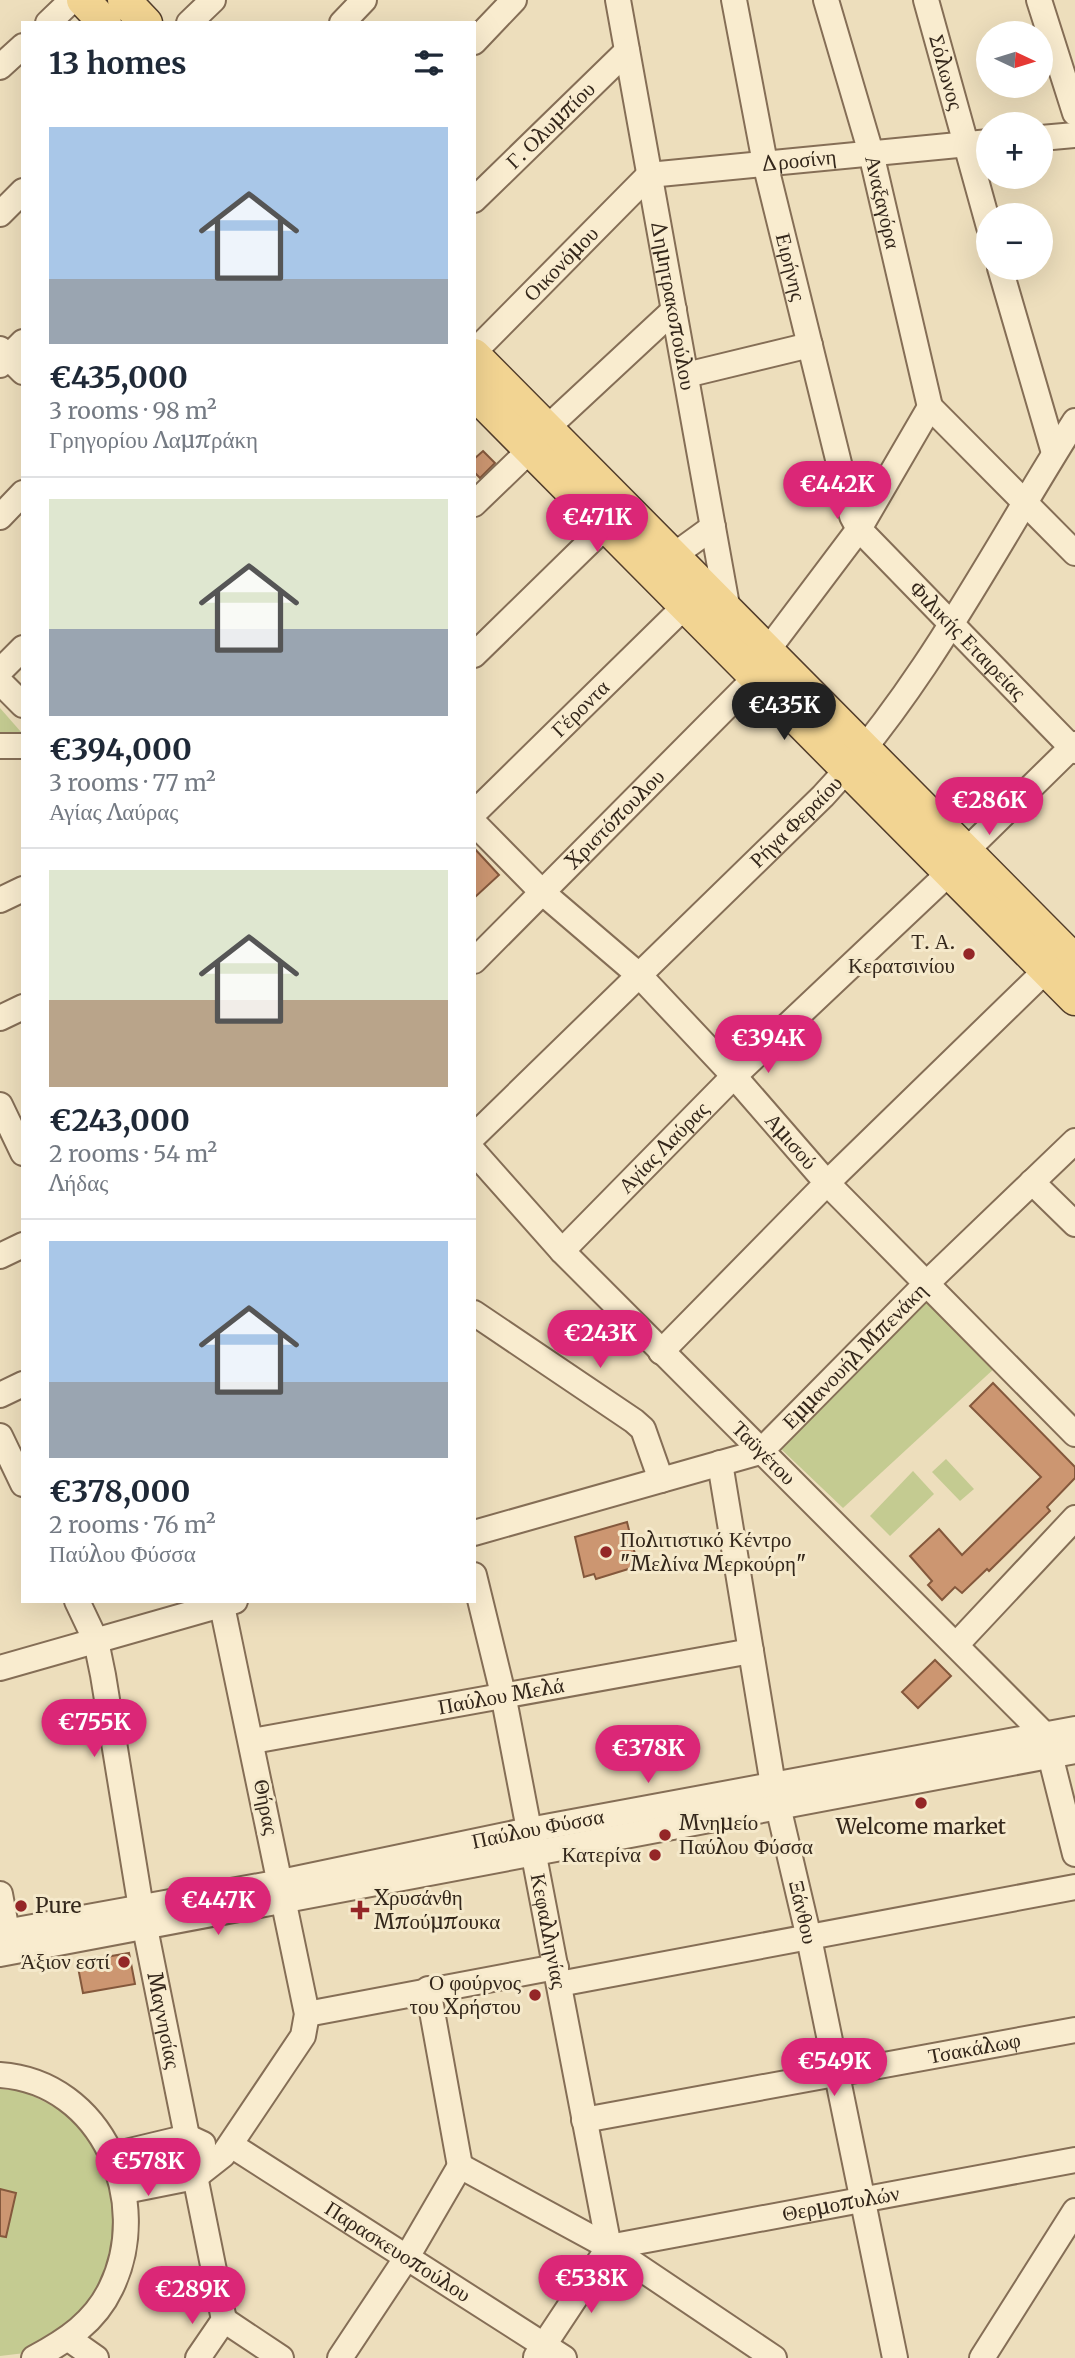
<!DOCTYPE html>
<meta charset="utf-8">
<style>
:root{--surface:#fff;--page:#f6f6f7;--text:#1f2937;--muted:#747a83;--line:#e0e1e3;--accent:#db2777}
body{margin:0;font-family:Merriweather,serif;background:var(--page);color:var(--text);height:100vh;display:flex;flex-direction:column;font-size:26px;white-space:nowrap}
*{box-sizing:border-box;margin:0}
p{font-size:23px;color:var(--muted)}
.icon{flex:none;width:38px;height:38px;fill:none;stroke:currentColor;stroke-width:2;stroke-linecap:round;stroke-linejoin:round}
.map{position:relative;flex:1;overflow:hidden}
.sheet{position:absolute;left:21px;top:21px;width:455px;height:1582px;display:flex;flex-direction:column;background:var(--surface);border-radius:0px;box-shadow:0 7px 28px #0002}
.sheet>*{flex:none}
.needle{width:46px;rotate:94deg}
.tools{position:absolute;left:976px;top:21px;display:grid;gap:14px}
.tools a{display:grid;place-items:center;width:77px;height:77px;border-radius:50%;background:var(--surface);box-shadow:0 7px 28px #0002;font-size:35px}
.price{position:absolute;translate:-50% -60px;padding:0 16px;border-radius:24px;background:var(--accent);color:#fff;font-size:23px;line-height:46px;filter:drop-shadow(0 2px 4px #0008)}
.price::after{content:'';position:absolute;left:50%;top:42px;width:21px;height:16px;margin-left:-10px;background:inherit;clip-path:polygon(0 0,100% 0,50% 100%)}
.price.current{background:#222;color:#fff}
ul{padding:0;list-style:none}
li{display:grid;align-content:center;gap:14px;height:371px;padding:0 28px}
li+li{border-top:2px solid var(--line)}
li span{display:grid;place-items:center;height:217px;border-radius:0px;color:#555}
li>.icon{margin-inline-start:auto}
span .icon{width:126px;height:126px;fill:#fffc;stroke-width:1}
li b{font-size:30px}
h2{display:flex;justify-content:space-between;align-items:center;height:84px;padding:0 28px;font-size:30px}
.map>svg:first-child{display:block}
.green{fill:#c4cb91}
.building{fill:#cc9671;stroke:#84583c;stroke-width:2}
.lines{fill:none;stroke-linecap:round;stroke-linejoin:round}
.minor-casing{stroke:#856e56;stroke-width:28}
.major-casing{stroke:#523d2b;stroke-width:35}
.minor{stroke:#f9eccf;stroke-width:24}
.major{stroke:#f2d492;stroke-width:32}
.poi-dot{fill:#942627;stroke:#f5e9cb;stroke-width:2.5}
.labels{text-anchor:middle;stroke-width:6;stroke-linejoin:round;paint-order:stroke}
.street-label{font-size:21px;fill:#34271b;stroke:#f5e9cb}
.poi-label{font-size:21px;fill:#34271b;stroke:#f5e9cb;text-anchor:end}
</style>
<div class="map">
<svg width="1075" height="2358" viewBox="0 0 1075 2358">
<rect width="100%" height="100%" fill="#eddebc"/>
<!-- green -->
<g class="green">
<path d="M0,708L21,732H0Z"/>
<path d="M930,1297L997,1366L843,1508L779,1447Z"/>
<path d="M946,1459L974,1489L960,1501L932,1472Z"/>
<path d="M913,1471L934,1494L890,1536L870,1516Z"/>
<path d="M0,2089L23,2091L65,2112L95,2143L114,2181L120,2223L94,2303L63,2334L25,2353L0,2356Z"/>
</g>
<!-- building -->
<g class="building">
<path d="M483,451L495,463L480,478L474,472V459Z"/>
<path d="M474,848L499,875L474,898Z"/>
<path d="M993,1383L1075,1467V1478L1047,1507L1050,1511L989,1571L987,1569L962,1593L955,1587L942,1600L928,1585L932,1581L910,1556L939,1529L962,1555L1041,1477L970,1406Z"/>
<path d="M627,1522L638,1566L596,1579L594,1574L584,1577L575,1537Z"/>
<path d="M935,1660L951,1676L918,1708L902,1692Z"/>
<path d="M129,1953L135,1984L83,1993L77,1962Z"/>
<path d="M0,2189L16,2193L6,2237L0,2236Z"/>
</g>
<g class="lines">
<defs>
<g id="minor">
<path id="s1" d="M618,0L728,611"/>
<path id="s2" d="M734,0L765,163L852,516L859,529L1075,751"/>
<path id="s3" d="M826,0L871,153L930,407"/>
<path id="s4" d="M926,0L989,227"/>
<path d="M1039,0L1075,113"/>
<path d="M48,23L72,0"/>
<path d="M189,23L213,0"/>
<path d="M342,23L364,0"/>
<path d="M474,42L514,0"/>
<path d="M0,67L23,46"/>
<path d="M1041,138L1075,135"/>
<path id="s5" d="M474,200L627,51"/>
<path d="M0,214L23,191"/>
<path d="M1000,268L1054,453"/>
<path d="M0,349L23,372"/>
<path id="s6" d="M474,352L649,175L989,142"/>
<path d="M0,365L23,342"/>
<path d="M686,375L810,345"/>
<path d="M930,407L1075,553"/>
<path d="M547,428L674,310"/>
<path d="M474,504L530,450"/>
<path d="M0,517L23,493"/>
<path d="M673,556L713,527"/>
<path d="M767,651L859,529L930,407"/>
<path d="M474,655L606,526"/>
<path d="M0,671L23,648"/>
<path d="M0,682L23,705"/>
<path d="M0,746H23"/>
<path id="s7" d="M474,813L685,606"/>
<path id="s8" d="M474,823L543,893L640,976L734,1076L827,1183L1075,1434"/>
<path d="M966,851L1075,744"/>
<path d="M0,900L23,889"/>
<path id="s9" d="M474,961L756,677"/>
<path d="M0,1018L23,1007"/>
<path d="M0,1105L23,1153"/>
<path id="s10" d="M474,1136L823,796C925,687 995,547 1075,421"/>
<path id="s11" d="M474,1152L562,1251L1045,1735L1075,1854"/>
<path d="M1032,1182L1075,1224"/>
<path id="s12" d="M562,1251L734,1076L949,873"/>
<path d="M0,1256L23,1245"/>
<path d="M474,1313L634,1421L643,1429L661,1480"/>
<path d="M661,1352L827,1183L1046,970"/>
<path d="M0,1395L23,1384"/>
<path d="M0,1436L23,1484"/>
<path id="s13" d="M720,1463L773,1785L809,1938L895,2358"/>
<path id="s14" d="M474,1533L760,1452L928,1282L1075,1141"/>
<path id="s15" d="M474,1575L503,1694L609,2247"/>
<path id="s16" d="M77,1601L96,1641L103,1675L141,1908L224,2320"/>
<path d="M956,1645L1075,1518"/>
<path d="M0,1668L235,1601"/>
<path id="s17" d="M253,1741L751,1651"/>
<path d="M0,1894L10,1948"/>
<path id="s18" d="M0,1933L281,1882L529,1830L1075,1729"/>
<path d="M0,1954L1075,1751"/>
<path d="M559,1984L1075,1887"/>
<path d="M428,1989L460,2166"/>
<path d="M307,2014L556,1967"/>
<path d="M0,2075C103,2082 153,2202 111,2288C95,2322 66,2341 34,2358"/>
<path id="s19" d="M584,2120L1075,2030"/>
<path id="s20" d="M231,2145L564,2358"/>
<path d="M113,2155L188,2137L203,2144"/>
<path d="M460,2166L609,2247L774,2358"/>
<path d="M125,2191L195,2177L223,2155L303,2036L307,2014L221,1601"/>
<path id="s21" d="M609,2247L1075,2160"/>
<path d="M224,2320L281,2358"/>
<path d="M69,2339L96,2358"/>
<path d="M536,2357L609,2247"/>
<path d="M198,2358L224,2320"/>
<path d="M340,2358L407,2257L460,2166"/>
<path d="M982,2358L1075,2211"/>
</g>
<g id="major">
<path d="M83,0L105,23"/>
<path d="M124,0L146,23"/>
<path d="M474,355L1075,961"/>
<path d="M474,393L1075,999"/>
</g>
</defs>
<!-- minor casing -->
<use href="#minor" class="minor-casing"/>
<!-- major casing -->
<use href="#major" class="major-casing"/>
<!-- minor -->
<use href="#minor" class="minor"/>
<!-- major -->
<use href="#major" class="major"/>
</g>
<!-- markers -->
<g class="poi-dot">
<circle cx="969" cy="954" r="7"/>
<circle cx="606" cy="1552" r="7"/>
<circle cx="921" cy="1803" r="7"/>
<circle cx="665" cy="1835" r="7"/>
<circle cx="655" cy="1855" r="7"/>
<circle cx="21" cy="1906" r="7"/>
<path d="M356.5 1899.5h7v7h7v7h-7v7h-7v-7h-7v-7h7z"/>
<circle cx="124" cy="1962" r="7"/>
<circle cx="535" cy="1995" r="7"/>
</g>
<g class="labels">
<!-- street labels -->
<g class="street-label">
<text dy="7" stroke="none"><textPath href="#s4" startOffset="75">Σόλωνος</textPath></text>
<text dy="7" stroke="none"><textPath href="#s5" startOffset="107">Γ. Ολυμπίου</textPath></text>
<text dy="7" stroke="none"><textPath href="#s6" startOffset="399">Δροσίνη</textPath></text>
<text dy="7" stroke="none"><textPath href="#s3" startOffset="210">Αναξαγόρα</textPath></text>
<text dy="7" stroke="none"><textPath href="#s6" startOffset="124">Οικονόμου</textPath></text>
<text dy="7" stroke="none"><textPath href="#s2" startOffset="273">Ειρήνης</textPath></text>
<text dy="7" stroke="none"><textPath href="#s1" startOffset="310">Δημητρακοπούλου</textPath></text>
<text dy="7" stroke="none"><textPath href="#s2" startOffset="700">Φιλικής Εταιρείας</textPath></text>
<text dy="7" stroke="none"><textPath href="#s7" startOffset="149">Γέροντα</textPath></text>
<text dy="7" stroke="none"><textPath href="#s9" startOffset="200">Χριστόπουλου</textPath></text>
<text dy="7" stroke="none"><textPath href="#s10" startOffset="450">Ρήγα Φεραίου</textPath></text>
<text dy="7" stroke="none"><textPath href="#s8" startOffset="450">Αμισού</textPath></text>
<text dy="7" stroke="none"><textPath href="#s12" startOffset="145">Αγίας Λαύρας</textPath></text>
<text dy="7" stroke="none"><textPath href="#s14" startOffset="432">Εμμανουήλ Μπενάκη</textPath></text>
<text dy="7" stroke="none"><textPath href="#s11" startOffset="418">Ταϋγέτου</textPath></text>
<text dy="7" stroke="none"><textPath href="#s17" startOffset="252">Παύλου Μελά</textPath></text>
<text transform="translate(266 1807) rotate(79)" y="7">Θήρας</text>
<text dy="7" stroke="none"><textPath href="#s18" startOffset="548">Παύλου Φύσσα</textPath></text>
<text dy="7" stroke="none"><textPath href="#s13" startOffset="457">Ξάνθου</textPath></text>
<text dy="7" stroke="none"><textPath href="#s15" startOffset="364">Κεφαλληνίας</textPath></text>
<text dy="7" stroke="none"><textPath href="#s16" startOffset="430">Μαγνησίας</textPath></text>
<text dy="7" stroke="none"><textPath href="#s19" startOffset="397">Τσακάλωφ</textPath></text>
<text dy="7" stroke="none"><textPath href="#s21" startOffset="236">Θερμοπυλών</textPath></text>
<text dy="7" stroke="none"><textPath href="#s20" startOffset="198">Παρασκευοπούλου</textPath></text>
</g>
<!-- poi labels -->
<g class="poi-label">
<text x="955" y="949">Τ. Α.<tspan x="955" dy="24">Κερατσινίου</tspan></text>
<text x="620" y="1547" text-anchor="start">Πολιτιστικό Κέντρο<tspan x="620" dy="24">"Μελίνα Μερκούρη"</tspan></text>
<text x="679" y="1830" text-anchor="start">Μνημείο<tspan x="679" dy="24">Παύλου Φύσσα</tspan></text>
<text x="921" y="1834" text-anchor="middle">Welcome market</text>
<text x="641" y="1862">Κατερίνα</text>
<text x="374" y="1905" text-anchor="start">Χρυσάνθη<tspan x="374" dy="24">Μπούμπουκα</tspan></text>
<text x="35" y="1913" text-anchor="start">Pure</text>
<text x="110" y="1969">Άξιον εστί</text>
<text x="521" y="1990">Ο φούρνος<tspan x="521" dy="24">του Χρήστου</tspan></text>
</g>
</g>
</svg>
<div class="tools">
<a><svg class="needle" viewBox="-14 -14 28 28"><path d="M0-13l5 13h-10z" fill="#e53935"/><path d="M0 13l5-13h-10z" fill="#747a83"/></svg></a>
<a>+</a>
<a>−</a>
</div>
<b class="price" style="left:837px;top:521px">€442K</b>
<b class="price" style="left:597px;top:554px">€471K</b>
<b class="price current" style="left:784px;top:742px">€435K</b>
<b class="price" style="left:989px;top:837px">€286K</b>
<b class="price" style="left:768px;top:1075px">€394K</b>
<b class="price" style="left:600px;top:1370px">€243K</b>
<b class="price" style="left:94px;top:1759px">€755K</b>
<b class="price" style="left:648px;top:1785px">€378K</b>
<b class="price" style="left:218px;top:1937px">€447K</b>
<b class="price" style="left:834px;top:2098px">€549K</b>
<b class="price" style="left:148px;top:2198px">€578K</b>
<b class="price" style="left:591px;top:2315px">€538K</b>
<b class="price" style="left:192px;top:2326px">€289K</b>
<section class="sheet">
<h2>13 homes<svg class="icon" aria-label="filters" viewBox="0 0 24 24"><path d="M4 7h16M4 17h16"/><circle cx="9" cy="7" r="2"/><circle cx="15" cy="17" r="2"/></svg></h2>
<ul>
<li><span style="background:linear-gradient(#a9c7e8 70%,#9aa5b1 0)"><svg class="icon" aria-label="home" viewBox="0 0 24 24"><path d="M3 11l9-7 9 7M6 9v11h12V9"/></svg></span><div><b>€435,000</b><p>3 rooms · 98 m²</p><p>Γρηγορίου Λαμπράκη</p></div></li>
<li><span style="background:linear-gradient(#dfe7d0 60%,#9aa5b1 0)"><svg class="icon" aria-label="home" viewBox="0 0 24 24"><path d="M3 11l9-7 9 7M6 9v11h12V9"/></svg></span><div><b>€394,000</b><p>3 rooms · 77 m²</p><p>Αγίας Λαύρας</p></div></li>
<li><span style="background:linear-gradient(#dfe7d0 60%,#b9a48a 0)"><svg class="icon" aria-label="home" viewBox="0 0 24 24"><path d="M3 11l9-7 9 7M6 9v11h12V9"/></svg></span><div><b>€243,000</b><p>2 rooms · 54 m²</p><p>Λήδας</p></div></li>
<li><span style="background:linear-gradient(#a9c7e8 65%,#9aa5b1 0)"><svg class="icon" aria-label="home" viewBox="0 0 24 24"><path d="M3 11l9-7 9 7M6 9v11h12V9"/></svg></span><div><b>€378,000</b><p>2 rooms · 76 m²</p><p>Παύλου Φύσσα</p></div></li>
</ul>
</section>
</div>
